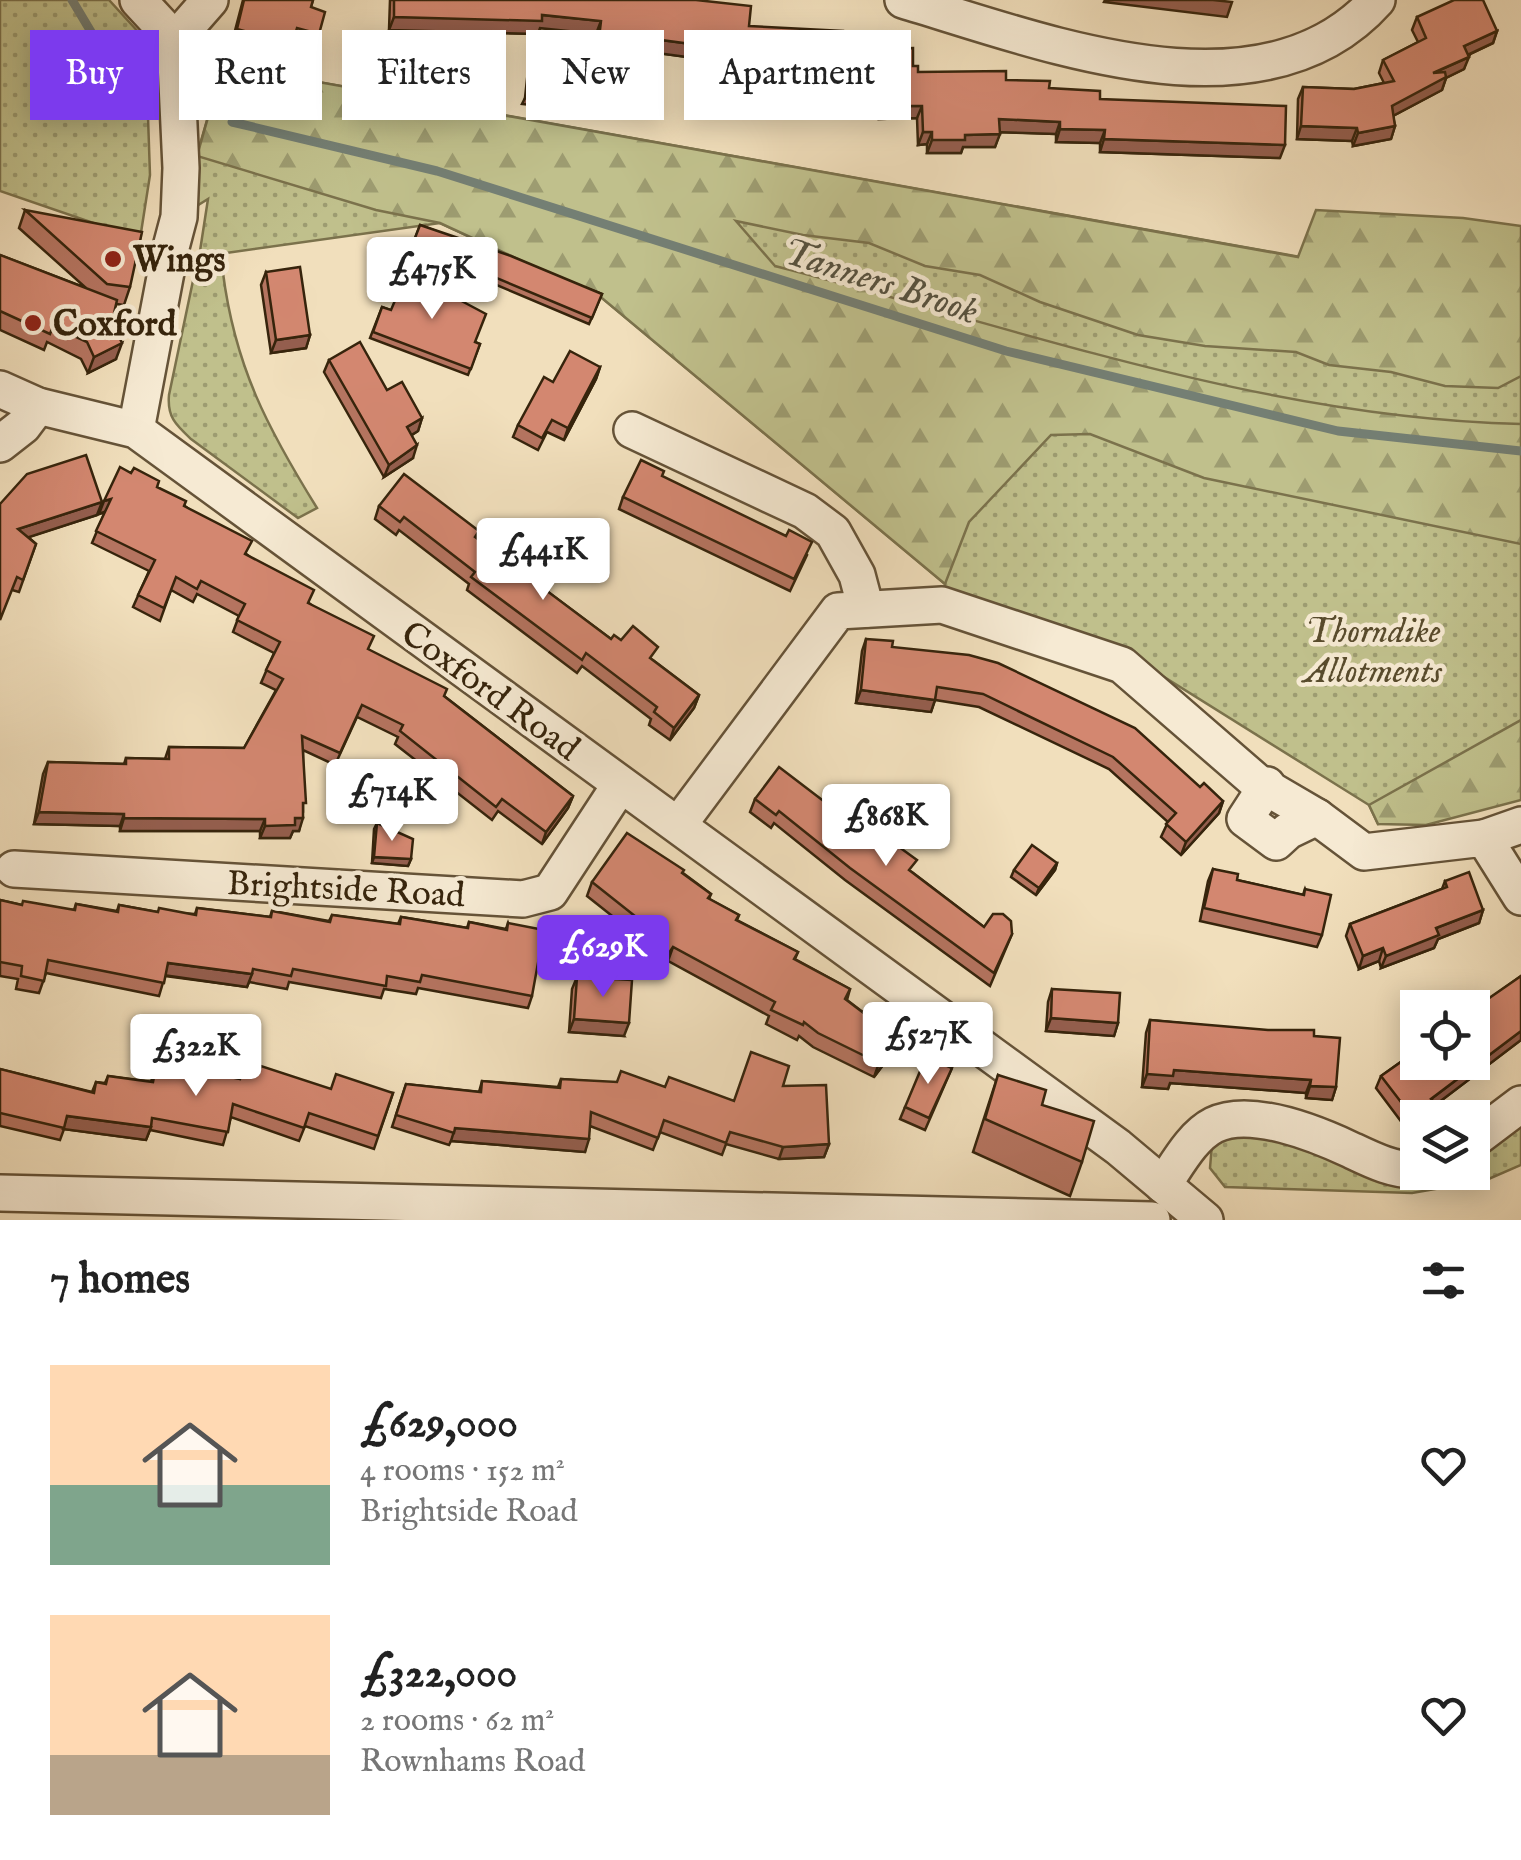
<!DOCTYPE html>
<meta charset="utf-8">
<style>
:root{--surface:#fff;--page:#f6f6f6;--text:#222;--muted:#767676;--accent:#7c3aed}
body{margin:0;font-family:"IM FELL English",serif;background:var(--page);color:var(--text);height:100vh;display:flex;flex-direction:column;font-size:38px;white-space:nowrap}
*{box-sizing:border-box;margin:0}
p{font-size:32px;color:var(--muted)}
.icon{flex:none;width:55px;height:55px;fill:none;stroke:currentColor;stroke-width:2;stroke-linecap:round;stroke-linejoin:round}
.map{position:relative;height:1220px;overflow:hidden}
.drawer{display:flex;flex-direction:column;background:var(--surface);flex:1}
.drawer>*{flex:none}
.hud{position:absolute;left:30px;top:30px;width:1000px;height:90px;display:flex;gap:20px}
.controls{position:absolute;left:1400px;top:990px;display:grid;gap:20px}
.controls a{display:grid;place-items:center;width:90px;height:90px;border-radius:0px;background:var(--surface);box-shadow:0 5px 25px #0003;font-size:50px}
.price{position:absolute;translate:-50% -85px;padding:0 22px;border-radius:10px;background:#fff;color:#222;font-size:32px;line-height:65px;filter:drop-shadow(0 2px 5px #0008)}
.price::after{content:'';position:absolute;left:50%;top:60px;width:30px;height:22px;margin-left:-15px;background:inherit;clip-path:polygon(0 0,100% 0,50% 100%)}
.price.active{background:var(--accent);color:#fff}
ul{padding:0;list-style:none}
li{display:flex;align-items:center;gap:30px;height:250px;padding:0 50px}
li span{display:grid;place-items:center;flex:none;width:280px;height:200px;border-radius:0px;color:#555}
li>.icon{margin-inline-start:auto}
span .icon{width:120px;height:120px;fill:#fffc;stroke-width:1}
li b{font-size:42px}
h2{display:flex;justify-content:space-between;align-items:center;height:120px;padding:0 50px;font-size:42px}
.tag{padding:0 35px;border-radius:0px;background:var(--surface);box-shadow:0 5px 25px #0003;font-size:35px;line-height:90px}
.tag.active{background:var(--accent);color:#fff}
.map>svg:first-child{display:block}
.green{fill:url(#green-dots);stroke:#7b724c;stroke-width:2.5}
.forest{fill:url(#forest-firs);stroke:#7b724c;stroke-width:2.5}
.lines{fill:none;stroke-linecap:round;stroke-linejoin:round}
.stream{stroke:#747f74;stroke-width:9}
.minor-casing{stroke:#655338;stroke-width:40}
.minor{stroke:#f6ead3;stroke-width:35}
.wall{fill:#b57460;stroke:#36240c;stroke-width:2.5}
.shaded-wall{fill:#945e4e;stroke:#36240c;stroke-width:2.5}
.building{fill:#d38770;stroke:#36240c;stroke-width:2.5}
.poi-dot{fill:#8f2418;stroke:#f6ead3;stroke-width:4}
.labels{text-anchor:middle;stroke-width:9;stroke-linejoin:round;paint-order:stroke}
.poi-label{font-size:35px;font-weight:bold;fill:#36240c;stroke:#f6ead3;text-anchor:start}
.park-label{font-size:35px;font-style:italic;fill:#584b2c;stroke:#f6ead3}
.street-label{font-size:35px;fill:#36240c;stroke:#f6ead3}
.water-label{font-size:38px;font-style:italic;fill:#555140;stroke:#f6ead3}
</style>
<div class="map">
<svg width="1521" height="1220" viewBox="0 0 1521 1220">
<defs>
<pattern id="green-dots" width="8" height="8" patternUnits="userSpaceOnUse" patternTransform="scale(2.5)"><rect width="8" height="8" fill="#c0c08c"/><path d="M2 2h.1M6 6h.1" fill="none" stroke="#9d9c71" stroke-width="1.8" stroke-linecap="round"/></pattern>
<pattern id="forest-firs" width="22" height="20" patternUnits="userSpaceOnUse" patternTransform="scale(2.5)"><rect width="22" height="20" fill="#c0c08c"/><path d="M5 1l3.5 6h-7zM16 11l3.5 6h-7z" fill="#9d9c71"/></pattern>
</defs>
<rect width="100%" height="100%" fill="#f1dfbc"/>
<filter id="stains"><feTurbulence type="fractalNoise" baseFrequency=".002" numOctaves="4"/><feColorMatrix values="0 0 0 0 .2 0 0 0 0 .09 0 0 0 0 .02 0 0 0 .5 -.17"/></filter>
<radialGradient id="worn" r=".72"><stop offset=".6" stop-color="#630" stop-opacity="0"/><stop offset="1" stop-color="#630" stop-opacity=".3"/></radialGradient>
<!-- green -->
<g class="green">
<path d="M0,0H109L163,59L148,117L150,175L140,239L0,191Z"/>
<path d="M223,65L1390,273L1521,287V798L1378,824L1369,805L1132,657L944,592L945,584L602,298L440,223L212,255L200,251L208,199L179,217Z"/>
<path d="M223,273C235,367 268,429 317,508L298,518L191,439C176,425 167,417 169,395L194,276Z"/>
<path d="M1521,1120V1165L1484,1181L1462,1185L1453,1179L1452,1172H1472L1473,1157Z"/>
<path d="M1265,1133L1409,1181L1438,1178L1441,1188L1412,1193L1225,1187L1210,1168L1212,1144L1218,1137Z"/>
</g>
<!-- forest -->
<g class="forest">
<path d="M223,65L1298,257L1316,210L1463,218L1521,226V376L1498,388L1445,386L1391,372L1329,365L1296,352L1205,346L1138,335L1040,302L980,275L925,266L869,243L803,235L736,221L775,266C1022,329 1264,418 1521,424V544L1204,478L1090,434L1051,435L969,522L945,584L602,298L440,223L376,210L197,156Z"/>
<path d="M1521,720V800L1426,825L1378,824L1369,805Z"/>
</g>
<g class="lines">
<!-- stream -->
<g class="stream">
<path d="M72,0L130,97"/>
<path d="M232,122L437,171L1006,351L1338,431L1521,451"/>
</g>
<defs>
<g id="minor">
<path d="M903,0C1041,41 1262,129 1377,0"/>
<path d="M175,40L210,0"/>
<path d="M0,389L38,406L136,430L1118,1147L1205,1220"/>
<path d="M136,430L170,251L179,217L181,168L175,40L138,0"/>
<path d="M632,430L805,511L833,532L857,575L866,609"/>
<path d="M0,444L23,426L38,406"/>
<path d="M1267,785L1245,819L1276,842L1288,831L1317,817"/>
<path d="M679,824L838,611L942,605L1122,665L1257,782L1317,817L1364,852L1484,838L1521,897"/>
<path d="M1484,838L1521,825"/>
<path d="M14,869L523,899L550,892L620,785"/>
<path d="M1472,1141L1521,1104"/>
<path d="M1163,1185C1177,1165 1192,1136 1214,1125C1251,1107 1317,1134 1351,1150C1372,1160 1394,1171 1418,1170"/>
<path d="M0,1193L1152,1220"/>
</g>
</defs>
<!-- minor casing -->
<use href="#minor" class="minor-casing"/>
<!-- minor -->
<use href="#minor" class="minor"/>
</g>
<!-- wall -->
<g class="wall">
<path d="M243,0H313L311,7L319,34L314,46L293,41L288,57L232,42Z"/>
<path d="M390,0H696L749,26L835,101L764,97L766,72L709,67V60L628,49L626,54L594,51L596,34L540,28L538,34L389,30Z"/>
<path d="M1417,17L1497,31L1493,43L1468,55L1464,69L1446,78L1442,90L1393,116L1395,126L1391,139L1353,146L1352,141L1297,139L1298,99L1303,87L1354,89L1384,83L1379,73L1383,60L1418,42L1412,30Z"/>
<path d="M882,49L913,66L918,72L1006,80L1100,99L1280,158L1100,152V143L1056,142V134L1000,132L995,147H963L961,153H927V144L918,145L917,118L879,119L878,62Z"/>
<path d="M25,210L130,287L124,305L116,304L112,322L116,359L88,373L81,359L47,342L44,350L0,330V255L86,288L19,228Z"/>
<path d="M420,225L602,294L589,324L411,249Z"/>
<path d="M266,272L310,335L306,348L271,353L261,285Z"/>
<path d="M382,307L480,344L468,375L370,338Z"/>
<path d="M329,360L387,390L422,418L418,431L412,435L413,458L384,477L324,372Z"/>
<path d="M600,367L596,379L564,440L547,432L538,450L513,437L518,425L553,382Z"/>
<path d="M662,477L807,555L790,591L619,509L623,497Z"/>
<path d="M157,487L185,506L369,650L444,696L573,796L568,808L542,844L498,811L492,820L395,744L398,737L357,717L335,765L303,750V812L299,831H293L290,838H260V831H120V826L34,824L43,774L48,762L124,764L126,758L165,759L169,747L244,748L276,690L261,683L274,653L233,632L239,616L197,594L193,602L171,590L160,621L133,607L149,571L92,543L105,512L99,514L104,501Z"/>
<path d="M0,504L97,515L28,537L36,544L19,592L12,590Z"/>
<path d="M379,506L479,531L477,539L611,639L653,660L699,695L694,708L670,740L649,725L651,719L582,666L577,673L467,590L469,584L399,530L396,535L375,519Z"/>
<path d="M866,639L892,647L1200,787L1223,801L1219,813L1181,855L1161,837L1168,822L1109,769L979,707L935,700L931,712L856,703L862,651Z"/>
<path d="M755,799L912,872L984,927L1012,934L990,986L845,880L774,823L771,828L750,812Z"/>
<path d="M377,823L411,859L408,866L372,863L374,829Z"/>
<path d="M1057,863L1055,870L1036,895L1011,877L1014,870Z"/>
<path d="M1213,869L1237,880L1303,895L1305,889L1322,935L1317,947L1200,921L1208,881Z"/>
<path d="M683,873L711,894L709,899L739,915L737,920L798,952L795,959L850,989L847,1000L898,1039L892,1053L874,1077L813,1047L799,1036L797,1040L766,1024L769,1016L668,961L662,970L642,956L645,942L587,896L592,882Z"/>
<path d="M1445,881L1483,910L1479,923L1438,939L1434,948L1381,968L1379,961L1359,969L1346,936L1350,924L1442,889Z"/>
<path d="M0,900L22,905L74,910L76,904L117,911L119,905L157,912L195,914L197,908L270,917L272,911L329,921L332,915L398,924L401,917L467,928L469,922L506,929L508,923L532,996L528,1008L418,988L416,994L384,989L381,998L289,982L287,989L249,982L247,987L165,976L159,996L46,973L39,993L16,989L18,979L0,976Z"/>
<path d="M1521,976V1040L1434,1106L1430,1116L1418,1118V1126L1409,1132L1376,1088L1381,1076Z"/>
<path d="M577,977L624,1036L569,1032L572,989Z"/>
<path d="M1052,989L1118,1023L1114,1036L1046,1031L1048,1002Z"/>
<path d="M1150,1020L1314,1036L1336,1087L1332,1100L1306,1098V1093L1170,1083L1168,1089L1142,1087L1146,1033Z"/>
<path d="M157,1062L240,1079L330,1089L393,1093L374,1149L305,1126L299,1141L231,1117L223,1145L150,1130L146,1140L64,1129L60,1140L0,1126V1069L92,1092L96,1082L105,1083L108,1076L151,1082Z"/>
<path d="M952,1068L925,1130L900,1119L905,1107Z"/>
<path d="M998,1075L1042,1105L1082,1162L1070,1196L973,1152Z"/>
<path d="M561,1079L665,1087L734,1101L783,1086L829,1144L824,1157L779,1159L726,1144L722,1155L660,1132L653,1150L590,1126L585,1152L451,1141L449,1145L392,1127L406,1084L479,1092L482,1081L558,1087Z"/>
</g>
<!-- shaded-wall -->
<g class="shaded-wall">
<path d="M1105,0H1213L1232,2L1227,17L1104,2Z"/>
<path d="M542,15L601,21L596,34L540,28L538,34L389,30L394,17Z"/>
<path d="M1497,31L1493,43L1459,59L1464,46Z"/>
<path d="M631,36L714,47L709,60L628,49L626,54L594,51L599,38Z"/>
<path d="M713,54L770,60L766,72L709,67Z"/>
<path d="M1469,57L1464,69L1446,78L1442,90L1387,119L1392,106L1433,73Z"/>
<path d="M769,84L840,88L835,101L764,97Z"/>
<path d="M525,98L560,102L558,108L522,104Z"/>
<path d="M884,106H922L917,118L879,119Z"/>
<path d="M999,119L1060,122L1056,134L994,132Z"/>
<path d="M1301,126L1357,128L1352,141L1297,139Z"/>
<path d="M1395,126L1391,139L1353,146L1358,133Z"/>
<path d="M1060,129L1105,130L1100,143L1056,142Z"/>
<path d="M923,132H932L927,144L918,145Z"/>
<path d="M1000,134L995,147H963L961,153H927L932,140L965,135Z"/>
<path d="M1104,139L1285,145L1280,158L1100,152Z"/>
<path d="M310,335L306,348L271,353L276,340Z"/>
<path d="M122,343L116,359L88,373L94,357Z"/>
<path d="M600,367L596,379L564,440L568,428Z"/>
<path d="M422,418L418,431L403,440L407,427Z"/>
<path d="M417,445L413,458L384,477L389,465Z"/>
<path d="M111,499L107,511L99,514L104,501Z"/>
<path d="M102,502L97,515L14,542L18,529Z"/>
<path d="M861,690L935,700L931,712L856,703Z"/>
<path d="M699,695L694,708L670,740L674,728Z"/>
<path d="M573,796L568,808L542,844L546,832Z"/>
<path d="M1223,801L1219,813L1181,855L1186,842Z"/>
<path d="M39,812L124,814L120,826L34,824Z"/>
<path d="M124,818L265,819L260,831H120Z"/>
<path d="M295,818H303L299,831H293L290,838H260L265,826Z"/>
<path d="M374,857L411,859L408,866L372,863Z"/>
<path d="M1057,863L1055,870L1036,895L1039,888Z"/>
<path d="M1483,910L1479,923L1438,939L1434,948L1381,968L1386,956L1436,928Z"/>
<path d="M673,947L668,961L662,970L667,956Z"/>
<path d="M1383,948L1379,961L1359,969L1363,956Z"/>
<path d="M168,963L252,974L247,987L163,975Z"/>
<path d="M1051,1018L1118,1023L1114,1036L1046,1031Z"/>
<path d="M574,1019L629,1023L624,1036L569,1032Z"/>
<path d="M1521,1031V1040L1434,1106L1430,1116L1418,1118V1126L1409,1132L1414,1119L1431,1099Z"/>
<path d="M898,1039L892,1053L874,1077L879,1063Z"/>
<path d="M1174,1070L1311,1080L1306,1093L1170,1083L1168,1089L1142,1087L1147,1074Z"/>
<path d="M1310,1086L1336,1087L1332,1100L1306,1098Z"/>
<path d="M67,1116L151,1127L146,1140L63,1129Z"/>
<path d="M455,1128L589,1139L585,1152L451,1141Z"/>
<path d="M829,1144L824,1157L779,1159L783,1147Z"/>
</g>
<!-- building -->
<g class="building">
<path d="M244,0H313L311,7L325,12L319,34L297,28L292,44L237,29Z"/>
<path d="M394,0H696L751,6L749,26L843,31L840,88L769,84L770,60L713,54L714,47L631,36L630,41L599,38L601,21L542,15V21L394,17Z"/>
<path d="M1454,0H1483L1497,31L1464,46L1469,57L1433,73L1445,72L1446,77L1392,106L1395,126L1358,133L1357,128L1301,126L1303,87L1354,89L1394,81L1383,60L1426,38L1417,17Z"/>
<path d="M913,48V66H918V72L1006,71V80L1050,81L1049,88L1100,91V99L1286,106L1285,145L1104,139L1105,130L1060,129V122L999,119L1000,134L965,135V140H932V132H923L922,106H884L882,49Z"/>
<path d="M528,70L563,74L560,102L525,98Z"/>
<path d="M25,210L142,232L130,287L107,284Z"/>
<path d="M420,225L511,256L602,294L592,318L413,243Z"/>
<path d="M0,255L117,300L112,322L122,343L94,357L87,342L53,326L50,334L0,311Z"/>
<path d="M300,267L310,335L276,340L266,272Z"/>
<path d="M407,272L486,314L475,342L480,344L471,369L373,332L382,307L391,310Z"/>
<path d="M360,342L387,390L402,382L422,418L407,427L417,445L389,465L329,360Z"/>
<path d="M570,351L600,367L568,428L552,420L542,438L518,425L544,377L553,382Z"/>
<path d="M86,455L102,502L18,529L36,544L23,580L17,577L0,620V504L27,474Z"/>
<path d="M641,460L664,471L662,476L786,536L789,530L812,542L794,579L623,497Z"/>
<path d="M120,467L131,473L134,468L159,481L157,487L186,501L184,506L252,541L245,554L314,590L308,603L374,636L368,649L447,689L444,696L573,796L546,832L502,799L496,807L400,731L403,725L362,705L340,753L302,736L306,803H303V818H295V825L265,826V819L124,818V814L39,812L48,762L126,764V758L169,759V747L244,748L283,679L266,670L280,642L237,620L245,604L201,581L197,589L176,577L164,608L138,595L155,560L96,531L111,499L104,501Z"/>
<path d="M404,474L479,531L475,537L611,639L614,635L621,640L633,626L658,647L650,658L699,695L674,728L654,712L657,707L586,653L582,660L471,577L475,572L404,517L400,522L379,506Z"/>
<path d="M866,639L893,641L892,647L969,655L998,663L1135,728L1200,787L1204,783L1223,801L1186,842L1166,824L1176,813L1113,757L983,694L937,687L935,700L861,690Z"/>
<path d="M779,767L872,838L877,831L917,860L909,870L984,927L993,914H1003L1011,921L1012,934L994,973L850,868L779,811L776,815L755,799Z"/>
<path d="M377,823L413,839L411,859L374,857Z"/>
<path d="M627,833L684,870L682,873L711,894L708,898L739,915L736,920L798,952L794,959L850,989L845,999L898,1039L879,1063L818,1033L804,1022L803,1025L771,1010L775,1002L673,947L667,956L647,941L650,928L592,882Z"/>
<path d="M1032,845L1057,863L1039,888L1014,870Z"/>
<path d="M1213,869L1238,874L1237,880L1304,895L1305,889L1331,895L1322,935L1204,908Z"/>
<path d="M1469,872L1483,910L1436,928L1439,935L1386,956L1383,948L1363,956L1350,924L1447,887L1445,881Z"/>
<path d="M0,900L22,905L23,901L75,910L76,904L118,912L119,905L158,912L159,908L196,915L197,908L271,917L272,911L330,922L332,915L400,924L401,917L468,928L469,922L507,930L508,923L544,930L532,996L422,975L420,982L387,976L386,986L293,969L291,976L253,969L252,974L168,963L164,983L48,960L44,981L21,976L22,966L0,962Z"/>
<path d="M1521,976V1031L1431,1099L1435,1103L1414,1119L1381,1076L1418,1050V1062H1472V1010Z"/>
<path d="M577,977L632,980L629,1023L574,1019Z"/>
<path d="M1052,989L1120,993L1118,1023L1051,1018Z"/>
<path d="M1150,1020L1268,1030H1314V1036L1340,1038L1336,1087L1310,1086L1311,1080L1174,1070L1173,1076L1147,1074Z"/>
<path d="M751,1052L789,1066L783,1086L826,1085L829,1144L783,1147L730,1132L726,1143L664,1120L658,1138L591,1112L589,1139L455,1128L454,1133L396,1115L406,1084L481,1092L482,1081L560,1088L561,1079L617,1082L621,1071L665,1087L669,1077L734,1101Z"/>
<path d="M926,1057L952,1068L929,1118L905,1107Z"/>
<path d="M157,1062L240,1079L243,1068L259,1072L261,1066L331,1089L336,1074L393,1093L378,1136L309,1113L304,1128L233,1104L228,1132L152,1118L151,1127L67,1116L64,1128L0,1113V1069L94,1093L96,1082L106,1084L108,1076L153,1082Z"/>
<path d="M998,1075L1046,1090L1042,1105L1094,1121L1082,1162L985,1119Z"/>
</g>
<!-- markers -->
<g class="poi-dot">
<circle cx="113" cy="259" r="10"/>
<circle cx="33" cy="323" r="10"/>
</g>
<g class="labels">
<!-- poi labels -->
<g class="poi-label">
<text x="133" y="271">Wings</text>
<text x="53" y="335">Coxford</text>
</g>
<!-- park labels -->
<g class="park-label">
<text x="1373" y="642">Thorndike<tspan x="1373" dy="40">Allotments</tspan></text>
</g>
<!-- street labels -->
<g class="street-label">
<text transform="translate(491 690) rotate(36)" y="12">Coxford Road</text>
<text transform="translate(346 888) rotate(3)" y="12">Brightside Road</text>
</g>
<!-- water labels -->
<g class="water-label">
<text transform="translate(881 280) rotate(18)" y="13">Tanners Brook</text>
</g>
</g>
<rect width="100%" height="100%" filter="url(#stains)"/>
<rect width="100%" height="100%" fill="url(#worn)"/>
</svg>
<div class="controls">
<a><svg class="icon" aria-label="locate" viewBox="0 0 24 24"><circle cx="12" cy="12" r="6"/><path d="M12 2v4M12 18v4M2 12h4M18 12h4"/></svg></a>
<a><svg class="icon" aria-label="layers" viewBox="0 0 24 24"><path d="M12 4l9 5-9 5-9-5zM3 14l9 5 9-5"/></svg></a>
</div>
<b class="price" style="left:432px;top:322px">£475K</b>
<b class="price" style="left:543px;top:603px">£441K</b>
<b class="price" style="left:392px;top:844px">£714K</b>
<b class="price" style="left:886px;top:869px">£868K</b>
<b class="price active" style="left:603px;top:1000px">£629K</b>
<b class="price" style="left:928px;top:1087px">£527K</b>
<b class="price" style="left:196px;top:1099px">£322K</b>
<div class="hud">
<a class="tag active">Buy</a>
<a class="tag">Rent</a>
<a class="tag">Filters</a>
<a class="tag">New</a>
<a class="tag">Apartment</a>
</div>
</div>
<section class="drawer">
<h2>7 homes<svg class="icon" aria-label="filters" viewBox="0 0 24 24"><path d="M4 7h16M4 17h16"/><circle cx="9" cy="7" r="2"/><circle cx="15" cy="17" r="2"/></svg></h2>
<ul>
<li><span style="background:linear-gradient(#ffd9b3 60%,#7fa58c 0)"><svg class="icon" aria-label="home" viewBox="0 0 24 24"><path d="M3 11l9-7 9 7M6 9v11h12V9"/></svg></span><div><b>£629,000</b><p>4 rooms · 152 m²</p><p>Brightside Road</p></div><svg class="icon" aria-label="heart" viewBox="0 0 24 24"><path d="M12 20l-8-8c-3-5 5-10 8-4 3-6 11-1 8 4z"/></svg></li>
<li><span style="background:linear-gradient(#ffd9b3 70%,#b9a48a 0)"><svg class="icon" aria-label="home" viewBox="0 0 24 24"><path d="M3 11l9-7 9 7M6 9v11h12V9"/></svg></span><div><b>£322,000</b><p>2 rooms · 62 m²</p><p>Rownhams Road</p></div><svg class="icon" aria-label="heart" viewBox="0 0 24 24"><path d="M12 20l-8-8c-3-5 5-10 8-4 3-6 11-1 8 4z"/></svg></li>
</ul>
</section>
